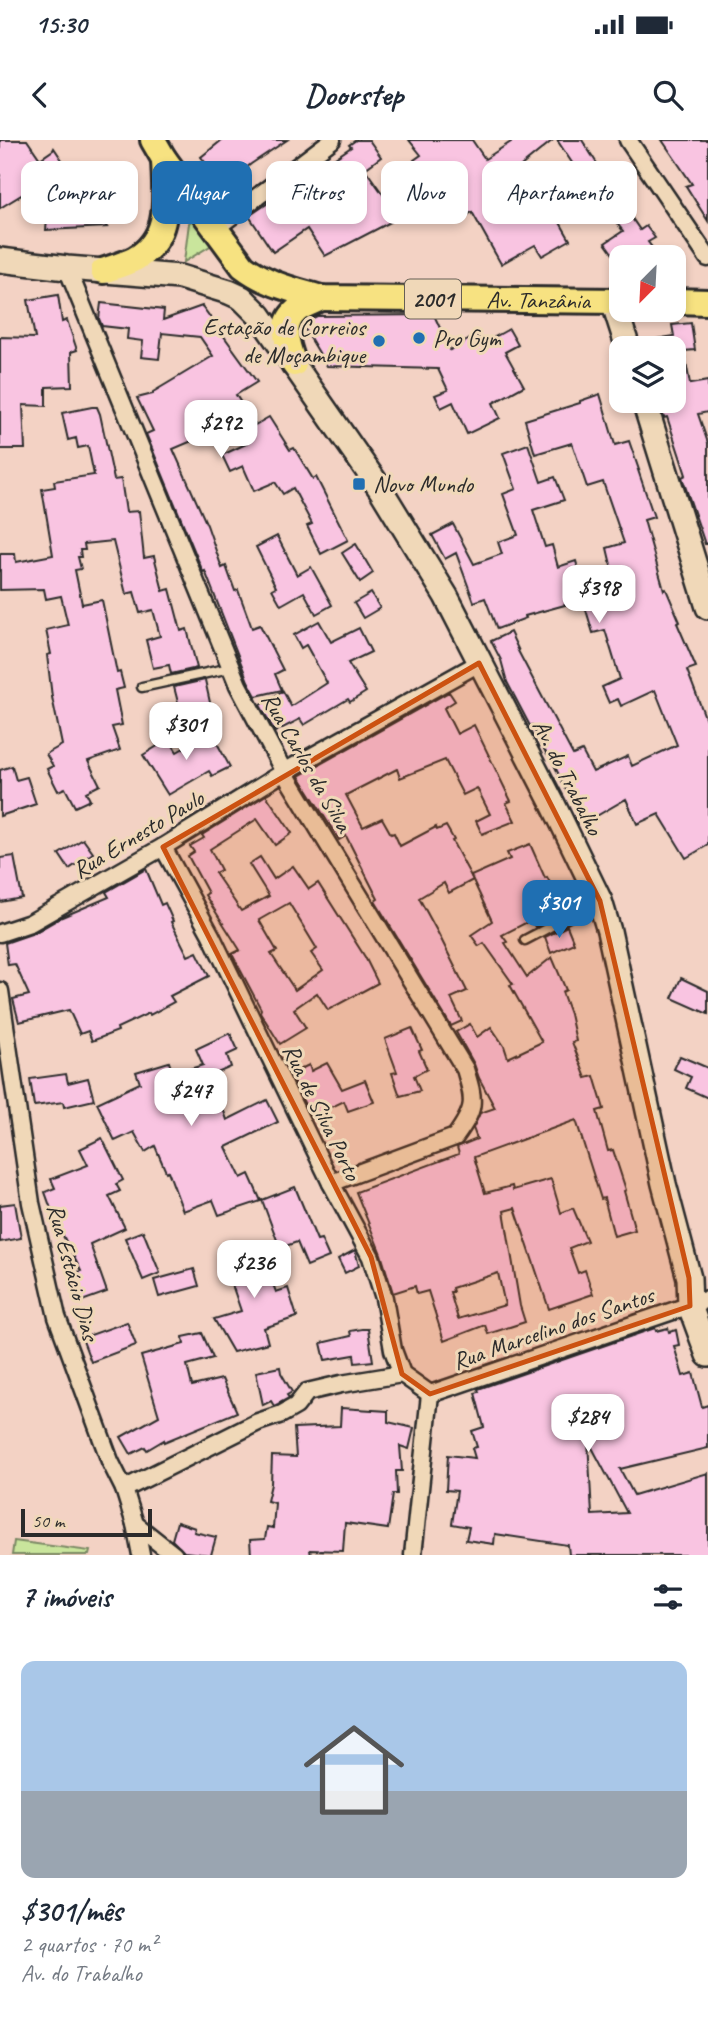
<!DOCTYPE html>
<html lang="pt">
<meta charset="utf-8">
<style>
:root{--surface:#fff;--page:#f2f2f3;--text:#1f2937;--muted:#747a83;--accent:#1f6fb2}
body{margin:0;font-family:Caveat,sans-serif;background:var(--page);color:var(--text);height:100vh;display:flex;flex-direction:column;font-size:26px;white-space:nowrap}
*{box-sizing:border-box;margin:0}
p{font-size:23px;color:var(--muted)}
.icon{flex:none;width:38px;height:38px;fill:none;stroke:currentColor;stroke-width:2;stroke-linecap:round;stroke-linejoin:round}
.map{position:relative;height:1415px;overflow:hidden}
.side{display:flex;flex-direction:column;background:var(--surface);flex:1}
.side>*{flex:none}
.guide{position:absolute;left:21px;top:21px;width:667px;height:63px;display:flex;gap:14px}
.needle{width:46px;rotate:204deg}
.tools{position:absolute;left:609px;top:105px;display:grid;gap:14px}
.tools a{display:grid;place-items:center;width:77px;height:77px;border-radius:14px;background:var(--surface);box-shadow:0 4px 10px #0003;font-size:35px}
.scale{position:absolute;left:21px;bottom:18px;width:131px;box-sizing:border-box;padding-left:7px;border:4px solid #2b2b2b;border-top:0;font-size:19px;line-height:24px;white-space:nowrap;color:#2b2b2b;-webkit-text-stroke:5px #f0d8b8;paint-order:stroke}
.price{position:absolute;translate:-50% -60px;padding:0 16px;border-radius:14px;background:#fff;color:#222;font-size:23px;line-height:46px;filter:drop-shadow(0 2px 4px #0008)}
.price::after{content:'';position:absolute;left:50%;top:42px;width:21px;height:16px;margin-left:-10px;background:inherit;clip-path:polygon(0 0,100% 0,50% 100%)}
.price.current{background:var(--accent);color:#fff}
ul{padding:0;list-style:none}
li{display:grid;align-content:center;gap:14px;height:371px;padding:0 21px}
li span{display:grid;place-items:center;height:217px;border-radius:14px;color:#555}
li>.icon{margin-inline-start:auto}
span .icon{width:126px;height:126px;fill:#fffc;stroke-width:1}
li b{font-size:30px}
h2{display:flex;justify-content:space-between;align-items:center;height:84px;padding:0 21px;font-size:30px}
.tag{padding:0 24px;border-radius:14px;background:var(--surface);box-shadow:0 4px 10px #0003;font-size:24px;line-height:63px}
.tag.current{background:var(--accent);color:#fff}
.status{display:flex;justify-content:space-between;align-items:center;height:49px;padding:0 35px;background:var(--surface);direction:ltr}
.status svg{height:19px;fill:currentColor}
header{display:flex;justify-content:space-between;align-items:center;height:91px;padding:0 21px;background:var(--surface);font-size:32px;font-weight:700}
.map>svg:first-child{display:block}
.green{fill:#c9e59c;stroke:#7a8864;stroke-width:2}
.building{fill:#f9c4e1;stroke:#2b2b2b;stroke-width:2;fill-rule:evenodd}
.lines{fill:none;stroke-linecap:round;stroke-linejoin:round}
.service-casing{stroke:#2b2b2b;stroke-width:13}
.minor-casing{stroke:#2b2b2b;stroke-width:21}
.secondary-casing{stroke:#2b2b2b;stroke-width:28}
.primary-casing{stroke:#2b2b2b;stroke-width:30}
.service{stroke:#f0d8b8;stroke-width:8}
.minor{stroke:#f0d8b8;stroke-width:16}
.secondary{stroke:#f0d8b8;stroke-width:23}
.primary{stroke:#f7e281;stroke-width:24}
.marked{fill:#cc5211;fill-opacity:0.2;stroke:#cc5211;stroke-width:5;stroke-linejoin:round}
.poi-dot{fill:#1f6fb2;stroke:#f0d8b8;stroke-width:2.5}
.labels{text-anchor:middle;stroke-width:6;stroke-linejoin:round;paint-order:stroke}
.shield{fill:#f0d8b8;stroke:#665f55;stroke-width:2}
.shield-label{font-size:23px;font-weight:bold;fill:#2b2b2b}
.street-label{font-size:24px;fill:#2b2b2b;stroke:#f0d8b8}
.poi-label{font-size:24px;fill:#2b2b2b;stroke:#f0d8b8;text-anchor:start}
</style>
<div class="status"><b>15:30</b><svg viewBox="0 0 49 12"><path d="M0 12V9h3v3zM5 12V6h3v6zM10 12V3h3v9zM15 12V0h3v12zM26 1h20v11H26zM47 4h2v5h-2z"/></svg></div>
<header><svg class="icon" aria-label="back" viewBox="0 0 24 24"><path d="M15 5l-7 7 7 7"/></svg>Doorstep<svg class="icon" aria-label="search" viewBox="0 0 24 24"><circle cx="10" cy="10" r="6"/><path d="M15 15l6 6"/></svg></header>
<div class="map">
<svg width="708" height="1415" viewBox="0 0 708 1415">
<rect width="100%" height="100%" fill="#f3d2c4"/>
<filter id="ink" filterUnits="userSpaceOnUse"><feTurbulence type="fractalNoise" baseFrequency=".0143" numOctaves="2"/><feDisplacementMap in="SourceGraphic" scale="14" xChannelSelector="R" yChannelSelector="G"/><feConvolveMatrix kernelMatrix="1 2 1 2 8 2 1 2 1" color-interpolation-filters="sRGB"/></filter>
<g filter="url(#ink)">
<!-- green -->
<g class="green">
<path d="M196,75L223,98L184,122L189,83Z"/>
<path d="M14,1401L90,1411L89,1415H12Z"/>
</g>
<!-- building -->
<g class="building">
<path d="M0,0H27L40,19L53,10L54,8L107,87L46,90L51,37L0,68Z"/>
<path d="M222,0H287L251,24L224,46L201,17Z"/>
<path d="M356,0H369L381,17L365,29L387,60L398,54L408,73L325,116L307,89L273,112L249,76L283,53L285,56L314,36L312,34L351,7L349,5Z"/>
<path d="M409,0H472L485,19L514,0H553L521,26L538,53L542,51L570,100L542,116L535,105L501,124L472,72L469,74L454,50L440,59L414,20L421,15Z"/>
<path d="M557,0H582L605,36L603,37L626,67L625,68L640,90L646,86L655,98L648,102L654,110L643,117H621L620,124L605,103L623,91L588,47Z"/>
<path d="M662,0H708V81L686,46L692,44Z"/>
<path d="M58,155L62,182L67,180L77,210L71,212L72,246L46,247V266L23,265L25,309H0V197L35,198L28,160Z"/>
<path d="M101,163L164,170L163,180L202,166L257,242L236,255L255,285L269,277L290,310L294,308L313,339L316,337L348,400L321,414L307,386L312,384L293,348L283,354L275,342L254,351L243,326L230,332L222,315L246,304L233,282L191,299L192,301L173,309L207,385L222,428L226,426L235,451L238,450L252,488L260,485L283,530L275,534L282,550L256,556L248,541L205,431L203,432L146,294L153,291L137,258L153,254V252L213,216L200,197L162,193L159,219L141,217L143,201L127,199L128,189L102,186L99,179Z"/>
<path d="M434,175L450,210L477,195L482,204L509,189L518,205L505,212L524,246L493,263L500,278L467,294L453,262L441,268L435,255L448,250L438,229L327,226L303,186L307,181L317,176Z"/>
<path d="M691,183L695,210L684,211L690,244L708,241V272L698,274L708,303V404H705L682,337L686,335L667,277L664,278L659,261H674V208H644V201L674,196L672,185Z"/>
<path d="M600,254L615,305L629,301L639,330H638L654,377L644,380L664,450L666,449L680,482L677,483L696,527L687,530L708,585V705L686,718L659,674L637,684L626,659L588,681L568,649L566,650L549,614L547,615L532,585L530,586L507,542L501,520L491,501L510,492L518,509H517L573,615L582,611L593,632L628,616L632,626L677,605L655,550L621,566L618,559L609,563L602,547L620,539L605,490L593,493L583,460L525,476L526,478L497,489L485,458L474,462L456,413L445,419L432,395L453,384L474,424L502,414L498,402L518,395L503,354L516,349L503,313L528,304L541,342L555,337L564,360L533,370L545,407L552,405L558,427L576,421L581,440L612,429L607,408L624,403L603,342L587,347L572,303L535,314L525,280L580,263V261Z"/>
<path d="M92,267H97L100,274L114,340L121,339L126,372L139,371L144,418L154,416L163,451L170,449L181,491L187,489L197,528L171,534L169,525L153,528L146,500L160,496L153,470L140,473L134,452L126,454L113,401L84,404L85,410H80L81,417H78L81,429L75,430L82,464L102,460L117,533L120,532L124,548L115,550L122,585L112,587L120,610L88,621L100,645L86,652L90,660L75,667L65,648L58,651L47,629L53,626L46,614L62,605L52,557L47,515L51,514L46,490L68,485L61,456L46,459L44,449L0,450V414H15L16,422L53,415L42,349L55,347L54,341L94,335L88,306L78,308L76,298L68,300L62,273Z"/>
<path d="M277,396L297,435L311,427L332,465L316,474L304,452L281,465L272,449L276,447L256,407Z"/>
<path d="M356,404L373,433L360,442L342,413Z"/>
<path d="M371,453L380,468L363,478L354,463Z"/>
<path d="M319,481L331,502L359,488L371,512L348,523L366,552L350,562L348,559L304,585L300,579L275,592L260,565L283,551L291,566L327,543L306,505L301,508L294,495Z"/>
<path d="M205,540L211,567L181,574L174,547Z"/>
<path d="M449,552L455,561L444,568L457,594L474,585L511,661L506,663L515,681L482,694L476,681L490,674L477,648L463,655L445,620L400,638L397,629L346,655L363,687L382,678L391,694L394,693L400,706L436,687L437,690L446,686L454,700L452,701L473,740L449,753L444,743L419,758L438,793L467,851L451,858L462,881L451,886L375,761L378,759L346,696L339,700L299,636Z"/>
<path d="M211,592L230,627L212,636L209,631L168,655L143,615L169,599L177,612Z"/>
<path d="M12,626L16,640L27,637L36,664L0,676V630Z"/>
<path d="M266,655L292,693L275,705L257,679L210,709L221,730L215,733L241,771L269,756L249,724L260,717L274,739L293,726L309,749L318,743L365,817L378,843L328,870L317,853L294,869L306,888L280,904L260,872L261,869L232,814L240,810L205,755L208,753L188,716L194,712L190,706L204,698L202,695ZM289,763L317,809L311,813L323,830L295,850L271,814L277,811L259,780Z"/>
<path d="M83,699L93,713L69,729L59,714Z"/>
<path d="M530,704L545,738L547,737L559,760L566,757L572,768L535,787L531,780L502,795L507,802L505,803L527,837L552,817L566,850L562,852L570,874L576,901L572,902L586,938L594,936L604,969L597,971L608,1011L613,1010L626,1050L624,1051L635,1090L614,1096L604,1058L601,1059L576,980L474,1017L485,1053L512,1046L513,1050L551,1039L561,1073L573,1068L587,1101L569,1108L578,1133L585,1130L593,1154L549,1169L515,1068L504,1071L520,1166L525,1182L488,1194L485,1185L444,1201L428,1151L417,1154L415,1146L393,1153L381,1114L356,1052L459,1014L457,1007L477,999L473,988L480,973L495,968L479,938L474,924L456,892L470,884L477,897L491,887L504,906L508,918L542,902L510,845L513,844L484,803L479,806L471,795L492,781L471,736L510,719L507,713ZM498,1133L505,1165L458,1179L450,1152H453L452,1148Z"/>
<path d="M14,716L22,758L0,762V718Z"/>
<path d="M146,729L161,765L165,763L173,781L171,782L188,816L197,812L209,836L170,856L174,862L150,875L149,873L117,888L118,891L92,901L88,891L80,894L69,870L19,882L13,859L29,855L15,824L8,825L5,803L34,793L62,777L109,757L106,752Z"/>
<path d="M567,786L574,803L551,813L545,797Z"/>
<path d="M681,838L708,851V874L672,858Z"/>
<path d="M412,888L422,910L419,911L427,929L414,936L420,951L400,956L392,933L397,932L385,899Z"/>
<path d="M230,893L238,910L227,915L231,927L217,933L218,937L213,939L227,980L267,960L278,982L226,1007L241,1038L249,1034L261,1061L219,1075L213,1060L183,1071L168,1031L166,1032L155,1006L145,1012L134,992L115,1001L97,963L140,943L136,932L169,922L173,934L203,925L196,909Z"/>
<path d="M680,916L708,928V958L686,948L691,937L674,929Z"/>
<path d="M327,923L342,949L365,940L374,962L348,971L344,961L311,977L290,934L309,925L311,931Z"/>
<path d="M66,934L68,943L88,938L94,960L64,967L63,962L34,966L30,939Z"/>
<path d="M102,998L123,1040L116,1044L120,1051L109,1056L125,1088L90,1104L107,1152L82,1161L72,1134L81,1131L55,1080L45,1052L55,1048L51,1039L88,1025L80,1009Z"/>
<path d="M295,1047L317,1100L321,1099L329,1117L307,1126L297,1102L280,1108L262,1060Z"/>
<path d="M15,1063L21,1098L0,1102V1065Z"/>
<path d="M143,1091L160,1133L143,1140L125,1098Z"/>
<path d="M265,1103L273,1124L266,1126L276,1152L288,1148L297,1177L264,1188L268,1203L233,1212L214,1179L241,1171L223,1118Z"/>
<path d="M355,1110L359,1126L345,1133L338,1119Z"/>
<path d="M194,1129L199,1146L159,1157L154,1140Z"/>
<path d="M127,1182L136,1205L91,1222L82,1198Z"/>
<path d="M655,1188L656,1191L668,1188L669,1192L676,1190L679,1205L674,1206L683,1236L693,1233L702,1267L708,1265V1308L620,1329L634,1355L708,1333V1415H569L568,1405L495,1394L494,1404L466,1400L469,1387L452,1384L457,1351L446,1350L448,1315L475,1318L472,1308L477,1307L472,1291L484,1287L475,1253L479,1252L478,1249ZM588,1300L627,1373L592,1375Z"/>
<path d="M362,1189H368L373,1221L355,1223L354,1215L325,1220L321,1203L351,1196L350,1191Z"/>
<path d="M202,1193L213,1218L187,1225L192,1246L222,1239L237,1272L164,1302V1300L147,1310L145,1307L131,1314L121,1297L159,1276L141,1216L184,1204L183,1197Z"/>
<path d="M280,1227L281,1233L292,1252L287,1255L289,1258L278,1264L274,1266L271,1261L263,1265L256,1232Z"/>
<path d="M341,1268L388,1271V1282L414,1288L409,1309L400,1306L402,1331H396L397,1354H393L388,1389L345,1383L343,1411L310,1410L311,1415H251L250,1400L265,1399L267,1387L273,1388L275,1363L267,1361L271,1344L272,1316L296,1317L294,1288L340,1286Z"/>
<path d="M177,1382L195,1388L194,1392L216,1397L211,1415L184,1412L172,1400Z"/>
</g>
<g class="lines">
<defs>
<g id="service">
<path d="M142,547L230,528"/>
<path d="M525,800L597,762"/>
</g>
<g id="minor">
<path d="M628,0L708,118"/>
<path d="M216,88L332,0"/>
<path d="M67,128L238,545L284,632L465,929C475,962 476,968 455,997L331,1043"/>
<path d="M163,707L211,795L331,1043L371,1117L384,1158L393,1210L402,1234L430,1254"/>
<path d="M0,793L30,783L163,707L284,632L479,523"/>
<path d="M0,851L31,1063L57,1177L110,1321L124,1349L135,1384L141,1415"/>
<path d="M430,1254L708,1159"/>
<path d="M124,1349L258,1282L282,1274L296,1266L307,1252L341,1244L402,1234"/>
<path d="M135,1384L174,1415"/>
<path d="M413,1415L430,1254"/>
</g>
<g id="secondary">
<path d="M0,120L67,128L180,137L229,152L242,158L260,176L381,350L446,456L554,666L600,761L609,791L664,1044L689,1138L690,1166L708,1215"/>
<path d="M613,161L628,208"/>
<path d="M644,261L708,467"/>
</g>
<g id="primary">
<path id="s1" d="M153,0L164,19L243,126C266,144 294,150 321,158L621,161"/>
<path d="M103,131C114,127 125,124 135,119C173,97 165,56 164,19"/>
<path d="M674,161L708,162"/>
<path d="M294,224C288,207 279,186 296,171C302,165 314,162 321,158"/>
</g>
</defs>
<!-- service casing -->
<use href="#service" class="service-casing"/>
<!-- minor casing -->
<use href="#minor" class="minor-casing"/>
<!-- secondary casing -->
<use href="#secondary" class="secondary-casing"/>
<!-- primary casing -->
<use href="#primary" class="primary-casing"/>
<!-- service -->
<use href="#service" class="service"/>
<!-- minor -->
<use href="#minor" class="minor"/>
<!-- secondary -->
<use href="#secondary" class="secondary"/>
<!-- primary -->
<use href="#primary" class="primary"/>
</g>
</g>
<!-- marked area -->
<path class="marked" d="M479,523L600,761L689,1138L690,1166L430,1254L402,1234L371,1117L163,707Z"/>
<!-- markers -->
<g class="poi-dot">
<circle cx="419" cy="198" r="7"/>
<circle cx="379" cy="201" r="7"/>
<rect x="352" y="337" width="14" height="14" rx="3.5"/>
</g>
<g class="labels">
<!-- shield labels -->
<rect class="shield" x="405" y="139.5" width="56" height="39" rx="5"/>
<g class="shield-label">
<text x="433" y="167">2001</text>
</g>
<!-- street labels -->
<g class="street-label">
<text dy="8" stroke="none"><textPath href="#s1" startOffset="457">Av. Tanzânia</textPath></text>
<text transform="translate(307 622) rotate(60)" y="8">Rua Carlos da Silva</text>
<text transform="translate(568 637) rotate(63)" y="8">Av. do Trabalho</text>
<text transform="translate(138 694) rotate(-31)" y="8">Rua Ernesto Paulo</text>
<text transform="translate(322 972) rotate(64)" y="8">Rua de Silva Porto</text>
<text transform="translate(73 1132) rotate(75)" y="8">Rua Estácio Dias</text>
<text transform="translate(553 1188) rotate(-19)" y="8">Rua Marcelino dos Santos</text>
</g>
<!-- poi labels -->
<g class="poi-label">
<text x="365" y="195" text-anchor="end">Estação de Correios<tspan x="365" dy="28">de Moçambique</tspan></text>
<text x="433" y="206">Pro Gym</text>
<text x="373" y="352">Novo Mundo</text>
</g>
</g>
</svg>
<div class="tools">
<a><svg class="needle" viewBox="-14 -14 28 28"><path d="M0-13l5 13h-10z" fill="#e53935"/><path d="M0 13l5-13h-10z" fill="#747a83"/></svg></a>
<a><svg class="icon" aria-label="layers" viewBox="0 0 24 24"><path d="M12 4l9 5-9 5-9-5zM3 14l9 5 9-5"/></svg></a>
</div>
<div class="scale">50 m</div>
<b class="price" style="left:221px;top:320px">$292</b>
<b class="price" style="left:599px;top:485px">$398</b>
<b class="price" style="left:186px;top:622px">$301</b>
<b class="price current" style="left:559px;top:800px">$301</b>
<b class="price" style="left:191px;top:988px">$247</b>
<b class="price" style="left:254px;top:1160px">$236</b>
<b class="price" style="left:588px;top:1314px">$284</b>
<div class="guide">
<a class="tag">Comprar</a>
<a class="tag current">Alugar</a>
<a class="tag">Filtros</a>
<a class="tag">Novo</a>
<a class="tag">Apartamento</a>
</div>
</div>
<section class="side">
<h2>7 imóveis<svg class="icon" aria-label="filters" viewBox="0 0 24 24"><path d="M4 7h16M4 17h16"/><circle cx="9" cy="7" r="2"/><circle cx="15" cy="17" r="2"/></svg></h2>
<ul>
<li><span style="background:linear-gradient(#a9c7e8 60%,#9aa5b1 0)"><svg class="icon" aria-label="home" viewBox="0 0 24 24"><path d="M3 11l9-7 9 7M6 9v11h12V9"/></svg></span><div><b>$301/mês</b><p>2 quartos · 70 m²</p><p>Av. do Trabalho</p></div></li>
</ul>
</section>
